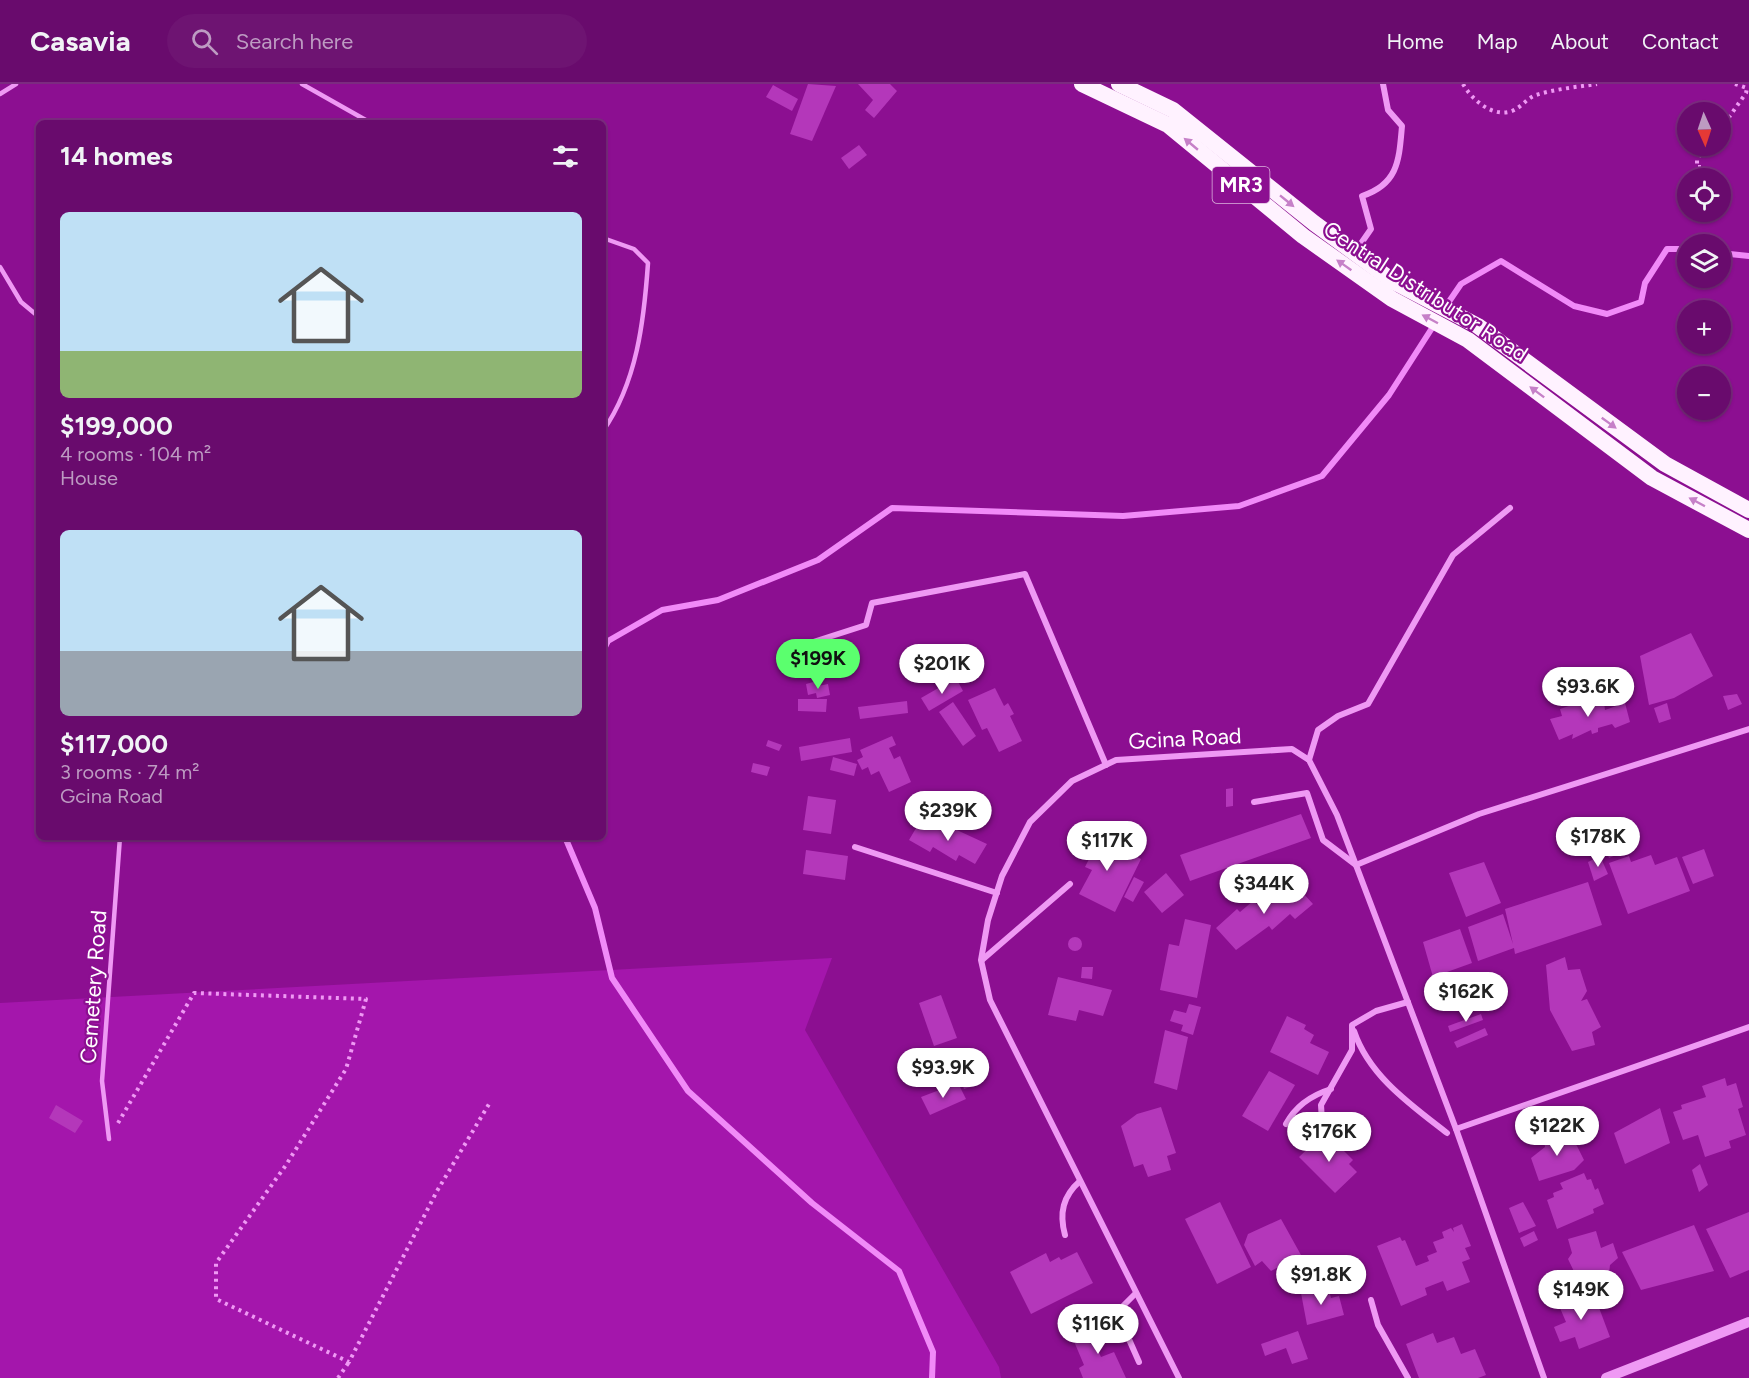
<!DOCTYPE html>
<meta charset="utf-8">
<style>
:root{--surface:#690b6d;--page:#6e1472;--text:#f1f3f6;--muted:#bd9bc2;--line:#7c2b80;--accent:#5bff6e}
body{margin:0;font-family:Figtree,sans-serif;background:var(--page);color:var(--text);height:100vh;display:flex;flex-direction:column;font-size:22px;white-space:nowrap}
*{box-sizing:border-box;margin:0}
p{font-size:20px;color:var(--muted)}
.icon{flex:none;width:33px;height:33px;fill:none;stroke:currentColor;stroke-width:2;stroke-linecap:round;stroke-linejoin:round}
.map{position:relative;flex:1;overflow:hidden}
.sheet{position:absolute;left:36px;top:36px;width:570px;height:720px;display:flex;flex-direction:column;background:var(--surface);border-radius:9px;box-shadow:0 2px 4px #0004,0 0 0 2px var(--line)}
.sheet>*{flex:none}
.needle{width:39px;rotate:177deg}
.controls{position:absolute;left:1677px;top:18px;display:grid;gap:12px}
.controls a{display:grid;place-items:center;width:54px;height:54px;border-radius:50%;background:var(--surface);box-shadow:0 2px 4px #0004,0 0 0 2px var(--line);font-size:30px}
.price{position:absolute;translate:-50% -51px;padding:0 14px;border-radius:21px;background:#fff;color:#222;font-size:20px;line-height:39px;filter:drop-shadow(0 2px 3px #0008)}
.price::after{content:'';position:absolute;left:50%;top:36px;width:18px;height:14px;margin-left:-9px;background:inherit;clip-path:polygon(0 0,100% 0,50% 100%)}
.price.current{background:var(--accent);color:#111}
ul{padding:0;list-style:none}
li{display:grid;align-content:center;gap:12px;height:318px;padding:0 24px}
li span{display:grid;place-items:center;height:186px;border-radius:9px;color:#555}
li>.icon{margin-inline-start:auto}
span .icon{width:108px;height:108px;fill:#fffc;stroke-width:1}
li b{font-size:26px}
h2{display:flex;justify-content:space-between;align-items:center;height:72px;padding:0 24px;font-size:26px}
header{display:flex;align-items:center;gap:36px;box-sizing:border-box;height:84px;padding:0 30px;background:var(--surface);border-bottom:2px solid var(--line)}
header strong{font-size:28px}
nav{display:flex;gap:33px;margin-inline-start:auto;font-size:21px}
.search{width:420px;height:54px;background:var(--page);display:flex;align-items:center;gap:15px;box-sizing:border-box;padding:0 21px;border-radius:33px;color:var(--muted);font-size:22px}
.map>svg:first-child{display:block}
.green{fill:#a416ac}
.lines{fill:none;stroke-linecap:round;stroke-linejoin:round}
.stream{stroke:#f18af8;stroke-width:6}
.building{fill:#b437ba}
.path{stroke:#ef99f4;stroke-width:4;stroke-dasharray:3 4.5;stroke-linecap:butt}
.service{stroke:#ef99f4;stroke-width:4.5}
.minor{stroke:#ef99f4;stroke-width:6}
.tertiary{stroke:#ef99f4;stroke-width:10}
.trunk{stroke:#fff2ff;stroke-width:16}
.oneway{fill:#c680c8}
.labels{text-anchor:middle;stroke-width:4.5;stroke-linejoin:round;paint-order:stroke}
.shield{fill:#8c0f91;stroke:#dcb7de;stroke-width:1.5}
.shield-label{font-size:21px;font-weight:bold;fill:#fff}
.street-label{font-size:22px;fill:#fff;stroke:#8c0f91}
</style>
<header>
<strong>Casavia</strong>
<div class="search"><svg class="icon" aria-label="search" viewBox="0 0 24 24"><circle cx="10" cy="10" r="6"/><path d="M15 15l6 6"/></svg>Search here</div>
<nav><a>Home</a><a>Map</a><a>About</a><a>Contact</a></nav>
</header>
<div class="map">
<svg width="1749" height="1294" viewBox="0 0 1749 1294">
<rect width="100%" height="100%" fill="#8c0f91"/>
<!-- green -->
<path class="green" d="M832,874L805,946L999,1283L1001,1294H0V919Z"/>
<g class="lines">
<!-- stream -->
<g class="stream">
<path d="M1720,169L1749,172"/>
<path d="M1446,222L1461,200L1501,177L1574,222L1607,230L1641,218L1645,199L1667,165H1688"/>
<path d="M603,567L608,557L662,526L718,516L818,476L892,424L1123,432L1239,422L1322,392L1389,311L1434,241"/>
<path d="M565,753L595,824L612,894L688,1007L812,1119L899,1187L933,1268L932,1294"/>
</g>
</g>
<!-- building -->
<g class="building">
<path d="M808,0L836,2L812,57L790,50Z"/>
<path d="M858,0H890L897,7L874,34L865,26L873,16Z"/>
<path d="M773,1L798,15L792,27L766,13Z"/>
<path d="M859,61L867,71L849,85L841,74Z"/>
<path d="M1691,549L1713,592L1674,614L1649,621L1640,572Z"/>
<path d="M956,594L963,607L929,627L921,614Z"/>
<path d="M817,597L818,602L828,600L830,611L817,614L816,609L808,611L806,600Z"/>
<path d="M995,604L1004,622L1008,619L1014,630L1010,632L1022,657L999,668L987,644L982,646L968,616Z"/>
<path d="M1737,610L1742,620L1728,626L1723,612Z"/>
<path d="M1595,613L1599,619L1604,618L1605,626L1625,619L1630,638L1615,644L1612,640L1598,644V648L1592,650L1591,646L1572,655L1573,650L1559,656L1550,635L1562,632L1560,625Z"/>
<path d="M798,615H827L826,628L798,627Z"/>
<path d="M907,617L908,629L860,635L858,623Z"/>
<path d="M953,618L976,652L963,662L939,628Z"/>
<path d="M1667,619L1671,635L1659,639L1654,624Z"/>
<path d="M892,652L896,661L889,664L894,675L900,672L911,698L889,708L879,687L871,691L868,683L862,686L857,676L863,673L860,666Z"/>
<path d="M850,654L852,668L801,677L799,663Z"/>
<path d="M768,656L782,661L779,667L766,662Z"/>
<path d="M833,673L857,680L854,692L830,686Z"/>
<path d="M753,679L770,683L767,692L751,688Z"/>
<path d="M1233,704V722L1226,723V705Z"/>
<path d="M808,712L836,716L831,750L803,746Z"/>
<path d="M1301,730L1311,754L1190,797L1180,771Z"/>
<path d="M922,734L943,746L946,741L987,760L975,780L959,771L956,777L933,763L930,768L909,756Z"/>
<path d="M1085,748L1141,775L1115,828L1079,810L1092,786L1085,783L1090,773L1076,766Z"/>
<path d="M1614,759L1618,770L1609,774L1605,763Z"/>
<path d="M1704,765L1714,792L1693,800L1682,773Z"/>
<path d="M806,766L848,772L845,796L803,790Z"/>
<path d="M1651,771L1655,781L1677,773L1690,807L1628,830L1609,779L1629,772L1631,778Z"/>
<path d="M1600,772L1608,790L1594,797L1588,778Z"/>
<path d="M1484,778L1501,819L1466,833L1449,789Z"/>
<path d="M1166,789L1184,811L1162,829L1144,808Z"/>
<path d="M1134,793L1144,798L1133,818L1124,813Z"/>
<path d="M1291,796L1313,820L1295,835L1290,830L1272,846L1269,842L1236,866L1216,844L1237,825L1240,828L1253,817L1257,820L1274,805L1276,809Z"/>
<path d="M1588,798L1602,841L1515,870L1514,864L1478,877L1468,843L1503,830L1513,860L1505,825Z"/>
<path d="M1185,835L1211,841L1197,914L1160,906L1169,860L1179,862Z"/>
<path d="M1460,845L1472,879L1433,893L1423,858Z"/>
<circle cx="1075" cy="860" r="7"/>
<path d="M1565,873L1568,886L1580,885L1587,907L1581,917L1587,915L1601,943L1592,948L1595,961L1572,967L1550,926L1546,881Z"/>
<path d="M1082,883H1093L1092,895L1081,894Z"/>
<path d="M1058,893L1112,906L1103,932L1079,926L1076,937L1048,931Z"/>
<path d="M941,911L957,954L934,962L919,919Z"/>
<path d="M1189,920L1201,923L1193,951L1181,947L1183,941L1170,937L1174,926L1186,929Z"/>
<path d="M1481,930L1483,936L1450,948L1448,942Z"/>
<path d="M1287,932L1306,941L1304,945L1314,951L1310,959L1329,968L1318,991L1270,968Z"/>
<path d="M1485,944L1488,951L1457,964L1454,958Z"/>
<path d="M1165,946L1188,953L1177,1006L1154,999Z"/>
<path d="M977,984L982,999L964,1005L959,990Z"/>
<path d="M1269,987L1295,1001L1268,1047L1242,1032Z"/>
<path d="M1725,994L1727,1002L1736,999L1743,1023L1738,1025L1746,1051L1729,1057L1731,1064L1705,1073L1698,1051L1683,1056L1673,1028L1682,1025L1681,1021L1706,1013L1702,1002Z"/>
<path d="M958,999L966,1015L930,1031L921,1013Z"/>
<path d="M56,1021L83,1037L75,1049L49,1034Z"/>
<path d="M1161,1023L1176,1069L1167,1072L1171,1086L1148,1093L1143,1080L1134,1083L1121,1042L1137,1030Z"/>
<path d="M1660,1024L1670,1059L1625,1080L1614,1049Z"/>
<path d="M1567,1049L1577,1062L1584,1076L1574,1086L1539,1097L1531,1074L1545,1063L1544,1056Z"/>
<path d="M1321,1052L1327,1058L1331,1054L1353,1076L1349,1080L1357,1088L1335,1109L1299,1073Z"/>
<path d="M1700,1080L1708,1101L1699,1108L1692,1086Z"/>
<path d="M1584,1089L1587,1096L1591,1095L1595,1106L1598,1104L1604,1120L1593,1125L1594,1129L1557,1145L1547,1116L1554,1113L1553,1109L1563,1105L1560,1099Z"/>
<path d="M1220,1118L1251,1183L1217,1200L1185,1135Z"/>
<path d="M1523,1118L1536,1142L1519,1149L1509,1124Z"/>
<path d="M1749,1128V1186L1730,1194L1706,1145Z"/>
<path d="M1281,1135L1301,1171L1271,1187L1262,1177L1255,1182L1244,1161L1248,1150Z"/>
<path d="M1462,1140L1471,1162L1465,1164L1470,1175L1462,1178L1470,1198L1447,1207L1443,1197L1425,1204L1427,1211L1401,1222L1377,1162L1400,1153L1402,1157L1405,1156L1416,1182L1429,1177L1427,1172L1437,1168L1433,1158L1444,1154L1442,1148L1451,1144L1454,1148L1453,1144Z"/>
<path d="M1694,1141L1714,1187L1641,1206L1622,1168Z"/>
<path d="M1534,1147L1538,1156L1524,1163L1520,1154Z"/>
<path d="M1596,1147L1601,1164L1613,1159L1618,1174L1610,1181L1609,1189L1581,1202L1568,1175L1572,1169L1568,1155Z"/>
<path d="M1077,1168L1093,1199L1031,1230L1010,1188L1046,1169L1050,1178L1059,1173L1061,1176Z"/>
<path d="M1322,1204L1323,1211L1330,1210L1331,1214L1339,1212L1344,1231L1307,1241L1301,1209Z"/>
<path d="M1584,1207L1590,1220L1598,1221L1610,1253L1579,1265L1575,1253L1560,1258L1554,1243L1566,1238L1557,1217Z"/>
<path d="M1110,1238L1116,1250L1095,1260L1101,1273L1114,1268L1126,1294H1083L1079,1284L1084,1281L1073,1255Z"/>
<path d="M1298,1247L1308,1275L1292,1280L1286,1264L1265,1272L1261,1260Z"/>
<path d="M1433,1249L1437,1259L1454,1253L1461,1270L1475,1265L1486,1291L1478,1294H1419L1406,1260Z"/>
</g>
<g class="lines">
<!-- path -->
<g class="path">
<path d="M1463,0C1472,16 1493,34 1512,27C1522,23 1527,14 1536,11C1555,5 1577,3 1597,0"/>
<path d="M1720,46L1746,9L1747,4L1735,0"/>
<path d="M1701,83H1697V75L1708,62"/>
<path d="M118,1039L194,909L366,915L346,985L286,1081L216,1179V1215L349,1278L437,1107L489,1020"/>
<path d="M338,1294L349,1278"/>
</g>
<!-- service -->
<g class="service">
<path d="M302,0L371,39"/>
<path d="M0,10L16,0"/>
<path d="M603,154L634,165L648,179C644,237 637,298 603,347"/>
<path d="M0,183L21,218L39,233"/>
<path d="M109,1055L102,997L120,753"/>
</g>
<!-- minor -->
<g class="minor">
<path d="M1355,168L1371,145L1362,112C1399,100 1399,75 1402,42L1388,26L1383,0"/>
<path d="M806,591L807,560L866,541L872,519L1025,490L1106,681"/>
<path d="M1309,676L1318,646L1338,632L1368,620L1453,471L1510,424"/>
<path d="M1254,718L1307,709L1323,756L1356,781L1479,730L1749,645"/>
<path d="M855,763L997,809"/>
<path d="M982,876L1070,800"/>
<path d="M1354,947C1369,992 1411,1021 1447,1049"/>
<path d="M1322,1037L1321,1021L1352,966V941L1376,927L1408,918"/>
<path d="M1286,1040C1296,1021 1312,1011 1331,1005"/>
<path d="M1456,1045L1749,943"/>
<path d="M1065,1151C1059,1129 1063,1112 1080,1097"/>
<path d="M1136,1209L1120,1225V1235L1139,1278"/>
<path d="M1371,1216L1378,1241L1408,1294"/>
<path d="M1179,1294L990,916L981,876L988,836L1002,792L1030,738L1072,697L1116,676L1292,665L1309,676L1337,731L1456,1045L1544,1294"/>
</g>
<!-- tertiary -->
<path class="tertiary" d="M1606,1294L1749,1238"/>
<!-- trunk -->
<g class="trunk">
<path d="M1082,0L1168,41L1303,152L1392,215L1468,256L1652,394L1749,446"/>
<path d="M1119,0L1173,26L1314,139L1394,198L1478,242L1665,380L1749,426"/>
</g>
</g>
<!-- one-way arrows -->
<defs><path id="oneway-solid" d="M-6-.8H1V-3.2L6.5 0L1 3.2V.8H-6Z" transform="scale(1.5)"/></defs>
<g class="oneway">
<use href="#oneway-solid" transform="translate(1191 60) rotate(-140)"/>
<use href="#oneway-solid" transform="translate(1287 117) rotate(39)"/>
<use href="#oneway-solid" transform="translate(1344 181) rotate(-145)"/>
<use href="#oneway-solid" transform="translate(1430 235) rotate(-152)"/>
<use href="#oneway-solid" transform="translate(1537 308) rotate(-143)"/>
<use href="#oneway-solid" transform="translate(1609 339) rotate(36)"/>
<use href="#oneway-solid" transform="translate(1697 418) rotate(-152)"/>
</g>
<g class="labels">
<!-- shield labels -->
<rect class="shield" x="1212.5" y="83" width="57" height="36" rx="4.5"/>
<g class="shield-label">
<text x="1241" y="108">MR3</text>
</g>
<!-- street labels -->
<g class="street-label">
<text transform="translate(1426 207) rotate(33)" y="8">Central Distributor Road</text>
<text transform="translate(1185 654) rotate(-3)" y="8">Gcina Road</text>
<text transform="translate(93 903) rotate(-86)" y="8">Cemetery Road</text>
</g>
</g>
</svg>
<div class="controls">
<a><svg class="needle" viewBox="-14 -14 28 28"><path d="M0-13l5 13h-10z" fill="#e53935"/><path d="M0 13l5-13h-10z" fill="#bd9bc2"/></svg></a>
<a><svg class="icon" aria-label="locate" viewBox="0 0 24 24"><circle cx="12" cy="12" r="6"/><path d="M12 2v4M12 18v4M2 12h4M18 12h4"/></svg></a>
<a><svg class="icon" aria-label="layers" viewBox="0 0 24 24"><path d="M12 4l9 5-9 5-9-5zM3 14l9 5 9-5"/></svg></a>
<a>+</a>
<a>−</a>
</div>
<b class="price current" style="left:818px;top:606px">$199K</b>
<b class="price" style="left:942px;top:611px">$201K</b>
<b class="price" style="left:1588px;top:634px">$93.6K</b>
<b class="price" style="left:948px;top:758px">$239K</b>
<b class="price" style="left:1598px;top:784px">$178K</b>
<b class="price" style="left:1107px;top:788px">$117K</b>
<b class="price" style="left:1264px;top:831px">$344K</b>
<b class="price" style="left:1466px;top:939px">$162K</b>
<b class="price" style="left:943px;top:1015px">$93.9K</b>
<b class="price" style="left:1557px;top:1073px">$122K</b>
<b class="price" style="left:1329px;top:1079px">$176K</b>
<b class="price" style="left:1321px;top:1222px">$91.8K</b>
<b class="price" style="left:1581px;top:1237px">$149K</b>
<b class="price" style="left:1098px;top:1271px">$116K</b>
<section class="sheet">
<h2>14 homes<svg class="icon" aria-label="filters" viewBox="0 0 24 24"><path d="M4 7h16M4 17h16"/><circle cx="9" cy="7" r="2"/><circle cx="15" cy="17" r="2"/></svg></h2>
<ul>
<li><span style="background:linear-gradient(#bfe0f5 75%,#8fb573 0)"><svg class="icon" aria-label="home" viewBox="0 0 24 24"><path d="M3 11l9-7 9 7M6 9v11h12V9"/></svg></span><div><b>$199,000</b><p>4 rooms · 104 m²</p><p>House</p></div></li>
<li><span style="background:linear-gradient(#bfe0f5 65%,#9aa5b1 0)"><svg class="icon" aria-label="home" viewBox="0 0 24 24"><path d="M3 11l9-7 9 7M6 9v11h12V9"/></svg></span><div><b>$117,000</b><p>3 rooms · 74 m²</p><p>Gcina Road</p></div></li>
</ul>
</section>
</div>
